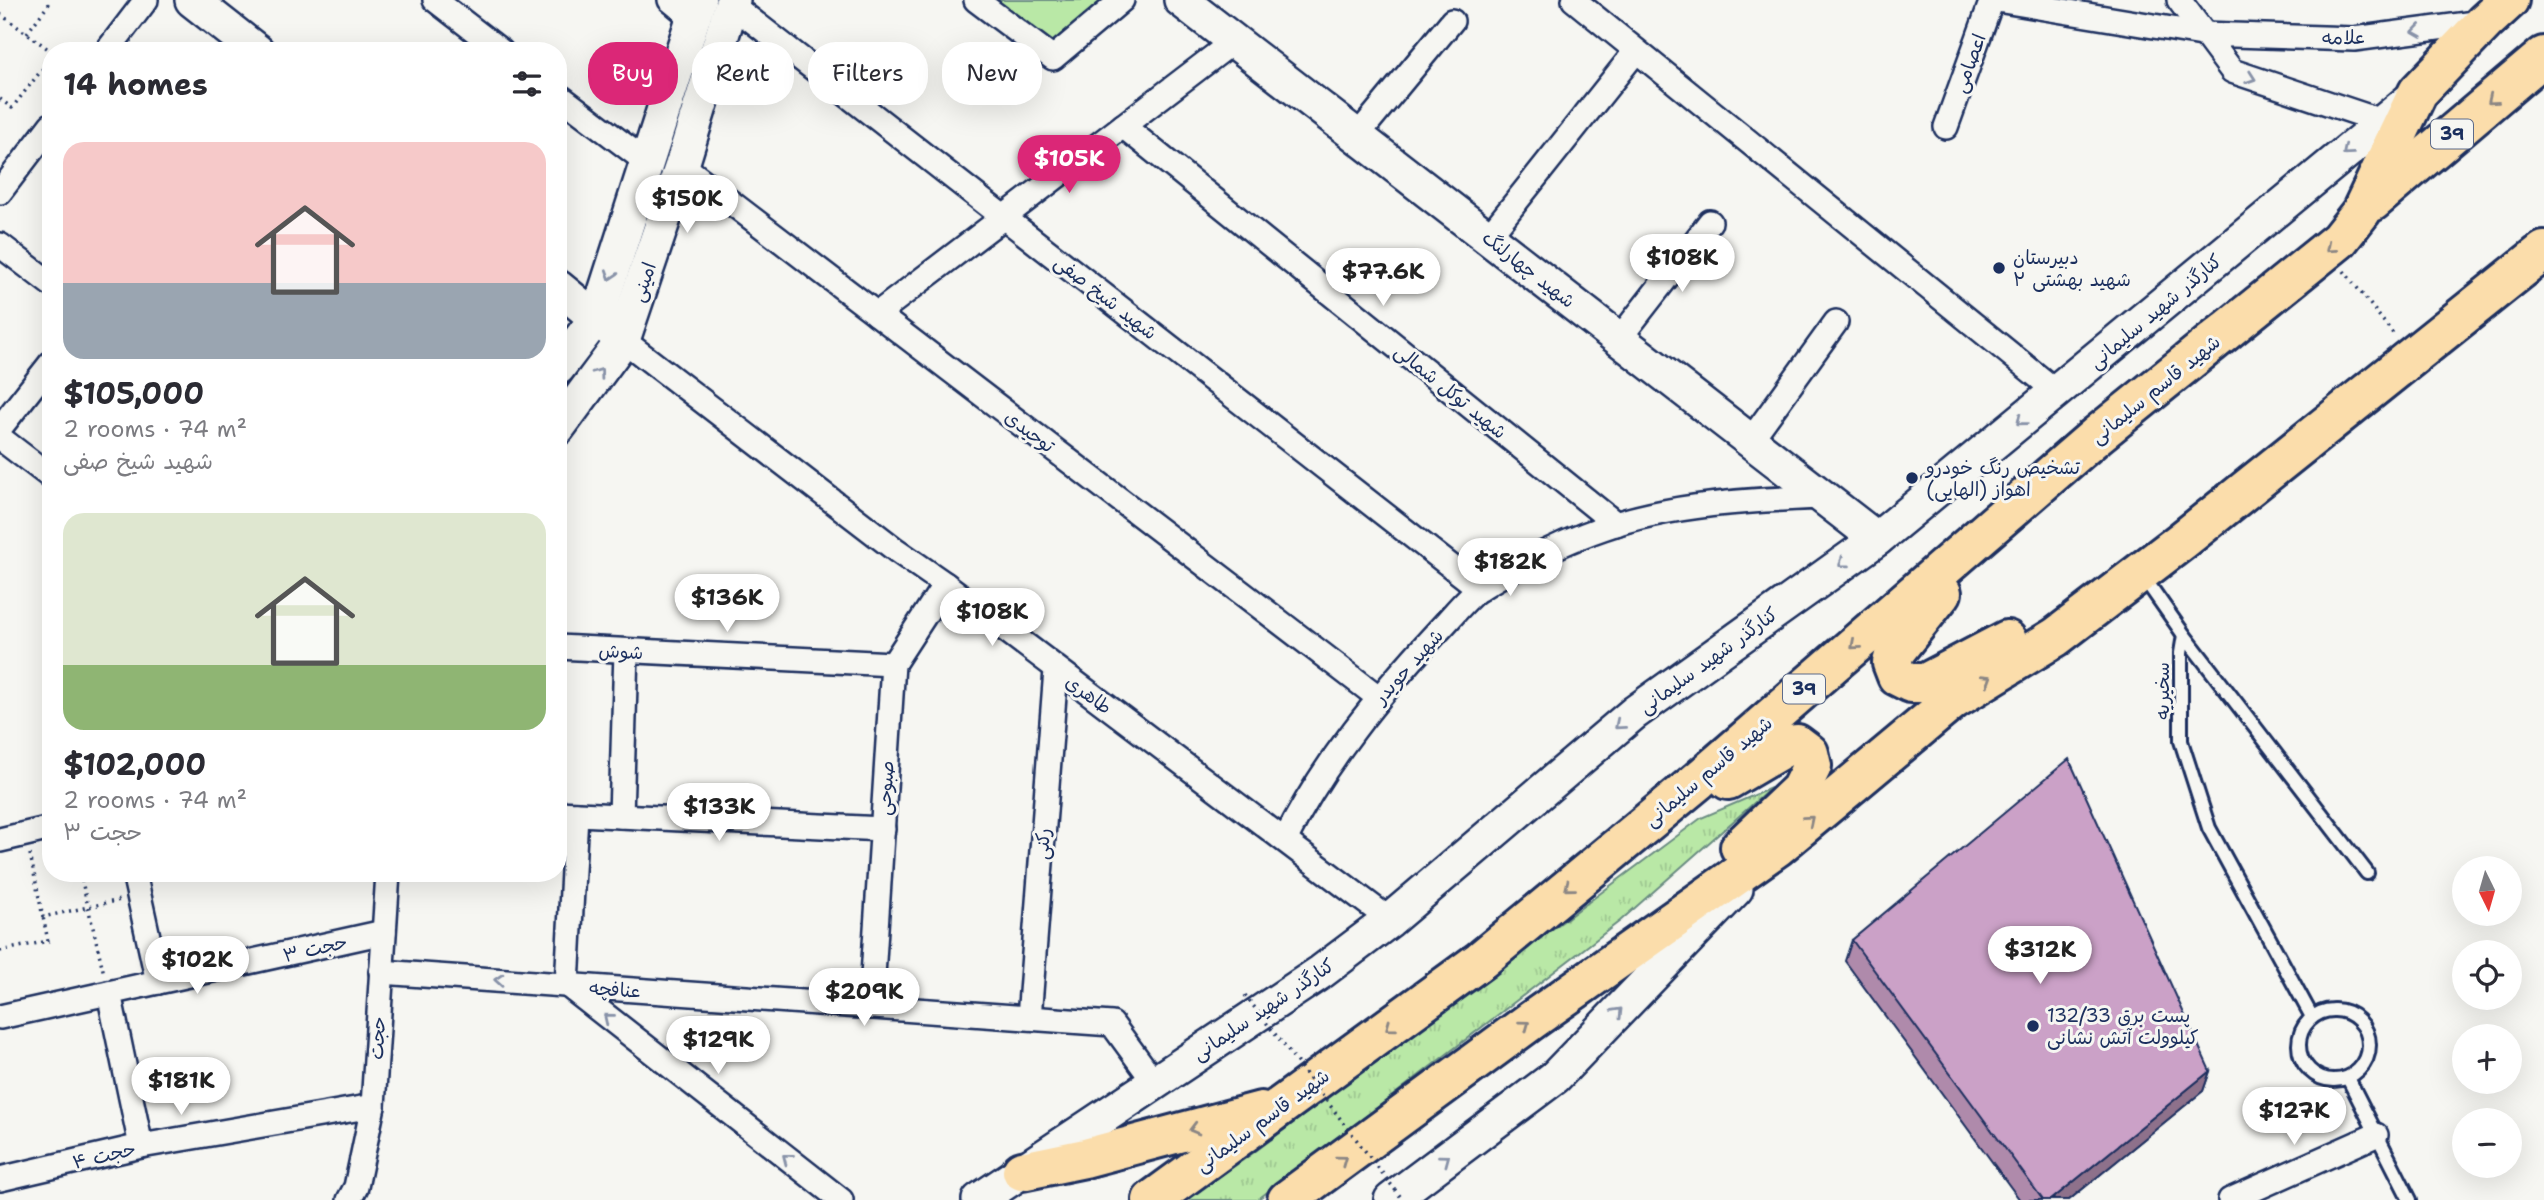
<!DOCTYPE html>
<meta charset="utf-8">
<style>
:root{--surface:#fff;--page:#f7f7f7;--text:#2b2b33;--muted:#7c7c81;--accent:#db2777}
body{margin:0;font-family:"Shantell Sans","Playpen Sans Arabic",sans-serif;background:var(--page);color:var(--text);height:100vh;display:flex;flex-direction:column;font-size:26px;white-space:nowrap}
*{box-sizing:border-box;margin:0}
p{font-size:23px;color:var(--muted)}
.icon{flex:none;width:38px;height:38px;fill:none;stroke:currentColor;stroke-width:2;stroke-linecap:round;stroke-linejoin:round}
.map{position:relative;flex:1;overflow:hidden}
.side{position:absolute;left:42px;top:42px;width:525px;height:840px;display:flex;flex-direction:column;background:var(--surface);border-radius:28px;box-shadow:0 7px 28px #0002}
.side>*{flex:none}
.guide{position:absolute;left:588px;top:42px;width:665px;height:63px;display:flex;gap:14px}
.needle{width:46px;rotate:175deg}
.controls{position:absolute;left:2452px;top:856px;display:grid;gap:14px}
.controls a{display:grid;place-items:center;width:70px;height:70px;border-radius:50%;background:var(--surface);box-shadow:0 7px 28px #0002;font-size:35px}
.price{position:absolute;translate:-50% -60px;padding:0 16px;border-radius:24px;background:#fff;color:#222;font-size:23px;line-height:46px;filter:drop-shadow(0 2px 4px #0008)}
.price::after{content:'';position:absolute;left:50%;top:42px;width:21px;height:16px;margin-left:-10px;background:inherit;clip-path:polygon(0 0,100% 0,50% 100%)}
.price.selected{background:var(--accent);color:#fff}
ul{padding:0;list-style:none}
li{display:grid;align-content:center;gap:14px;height:371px;padding:0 21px}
li span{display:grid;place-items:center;height:217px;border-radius:21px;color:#555}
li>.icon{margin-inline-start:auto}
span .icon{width:126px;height:126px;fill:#fffc;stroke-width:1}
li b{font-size:30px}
h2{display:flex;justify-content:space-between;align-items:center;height:84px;padding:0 21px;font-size:30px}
.pill{padding:0 24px;border-radius:28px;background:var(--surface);box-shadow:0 7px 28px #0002;font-size:24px;line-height:63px}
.pill.selected{background:var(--accent);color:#fff}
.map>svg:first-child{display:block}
.grass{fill:url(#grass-tufts);stroke:#6a8c82;stroke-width:2}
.green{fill:#b9e8a6;stroke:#6a8c82;stroke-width:2}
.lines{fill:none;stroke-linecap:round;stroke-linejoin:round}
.lane-casing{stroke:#1b2f5e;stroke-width:18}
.street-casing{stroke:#1b2f5e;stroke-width:28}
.secondary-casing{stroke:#1b2f5e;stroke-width:38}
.highway-casing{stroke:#1b2f5e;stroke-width:44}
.path{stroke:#1b2f5e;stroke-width:3.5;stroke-dasharray:2 5;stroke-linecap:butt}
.lane{stroke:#f6f6f2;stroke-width:12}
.street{stroke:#f6f6f2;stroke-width:23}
.secondary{stroke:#f6f6f2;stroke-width:33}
.highway{stroke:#fbddab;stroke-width:38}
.path-bridge{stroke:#1b2f5e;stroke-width:3.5;stroke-dasharray:2 5;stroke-linecap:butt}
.wall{fill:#af8aab;stroke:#1b2f5e;stroke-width:2}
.shaded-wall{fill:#8e718b;stroke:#1b2f5e;stroke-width:2}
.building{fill:#cba1c7;stroke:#1b2f5e;stroke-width:2}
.oneway{stroke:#8892a8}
.oneway2{stroke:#8b8684}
.poi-dot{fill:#1b2f5e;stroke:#f6f6f2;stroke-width:2.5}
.labels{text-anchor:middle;stroke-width:6;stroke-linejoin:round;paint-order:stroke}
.shield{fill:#f6f6f2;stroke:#5d6b8a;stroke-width:2}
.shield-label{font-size:18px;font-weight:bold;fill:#1b2f5e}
.street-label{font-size:19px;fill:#1b2f5e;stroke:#f6f6f2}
.poi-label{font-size:19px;fill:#1b2f5e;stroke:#f6f6f2;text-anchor:start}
</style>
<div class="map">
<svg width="2544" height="1200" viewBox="0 0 2544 1200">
<defs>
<pattern id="grass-tufts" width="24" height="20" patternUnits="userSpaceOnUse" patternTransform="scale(1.75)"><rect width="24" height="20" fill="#b9e8a6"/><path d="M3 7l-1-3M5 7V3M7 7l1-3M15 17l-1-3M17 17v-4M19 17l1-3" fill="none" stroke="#9ec791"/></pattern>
</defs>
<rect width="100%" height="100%" fill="#f6f6f2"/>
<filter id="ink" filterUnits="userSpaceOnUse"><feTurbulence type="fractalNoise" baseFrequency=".0143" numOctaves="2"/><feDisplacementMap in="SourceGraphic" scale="14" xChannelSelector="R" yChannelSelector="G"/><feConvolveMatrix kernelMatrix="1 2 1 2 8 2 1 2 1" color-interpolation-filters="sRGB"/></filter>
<g filter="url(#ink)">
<!-- grass -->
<path class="grass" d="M1771,788L1620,921L1257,1200H1186L1253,1153L1701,818Z"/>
<!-- green -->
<path class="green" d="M996,0H1103L1052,44Z"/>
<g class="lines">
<defs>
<g id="lane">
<path d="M2142,575L2184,635"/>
<circle cx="2334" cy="1045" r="35"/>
<path d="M2312,1017L2209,828L2181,741V653L2184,635L2367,873"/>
<path d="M2348,1078L2410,1200"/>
</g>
<g id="street">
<path d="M435,0L501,51"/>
<path d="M670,0L693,19"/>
<path d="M976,0L1053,58L1122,0"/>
<path d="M1574,0L2057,392"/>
<path d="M1997,0L2202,34L2354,39L2483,22"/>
<path d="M2179,0L2232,71L2393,125"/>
<path d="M732,5L1480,589"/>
<path d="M107,51L146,0"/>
<path d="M558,95L648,163"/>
<path d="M1123,126L1616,524"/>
<path d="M1946,127L1992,0"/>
<path d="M1357,136L1452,21"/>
<path d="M682,165L1378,697"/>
<path d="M0,192L51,125"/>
<path d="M1488,237L1636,51"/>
<path d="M0,245L51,284"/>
<path d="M877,314L1234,41"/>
<path d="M1619,339L1710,222"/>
<path d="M623,340L896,550L945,584L1390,920"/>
<path d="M0,428L51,363"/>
<path d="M0,438L51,477"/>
<path d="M1750,441L1836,322"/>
<path d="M558,647L893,664"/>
<path d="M558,813L883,829"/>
<path d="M621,816L626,651"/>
<path d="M0,840L51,828"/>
<path d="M1285,840C1324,762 1379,695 1438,631C1450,619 1466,598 1479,589C1518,565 1559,543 1603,528C1672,504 1750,500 1823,497"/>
<path d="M134,873L158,982"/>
<path d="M381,972L1112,1024L1155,1083"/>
<path d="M567,985L841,1200"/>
<path d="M567,985L576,814"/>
<path d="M109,993L141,1146"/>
<path d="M871,1007L893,664L945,584"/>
<path d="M0,1017L384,932"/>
<path d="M1029,1018L1056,670"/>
<path d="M0,1179L141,1146L373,1106"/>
<path d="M349,1200L356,1187L373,1106L388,873"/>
<path d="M2230,1200L2376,1135"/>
</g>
<g id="secondary">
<path d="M192,0L257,51"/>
<path d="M1181,0L1877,539"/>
<path d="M558,287L613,332"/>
<path d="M558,368L597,317L699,0"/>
<path d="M558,428L623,340L682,165L733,0"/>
<path d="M979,1200L1321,972L1390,920L1634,713L1877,539L2417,94"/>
<path d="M1391,1200L1555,1077L1736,889"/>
</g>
<g id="highway">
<path d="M2372,202L2544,56"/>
<path d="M1942,593L1895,652L1892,663L1897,676L1911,683H1925L2007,640"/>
<path d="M1728,780L1786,746L1797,744L1809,753L1812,766L1800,790L1740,847"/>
<path d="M1022,1171L1085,1158L1261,1111"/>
<path d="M1152,1200L1481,960L1699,780L2096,436L2339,240L2361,212L2418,92L2485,22L2509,0"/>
<path d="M1287,1200L1532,1020L1777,847L1953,700L2056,637L2183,540L2544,251"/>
</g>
</defs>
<!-- lane casing -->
<use href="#lane" class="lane-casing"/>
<!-- street casing -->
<use href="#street" class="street-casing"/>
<!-- secondary casing -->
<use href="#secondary" class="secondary-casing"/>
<!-- highway casing -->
<use href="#highway" class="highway-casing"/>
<!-- path -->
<g class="path">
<path d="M0,14L51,51"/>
<path d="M27,33L52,0"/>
<path d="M0,99L12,108L51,58"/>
<path d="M2344,271L2395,336"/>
<path d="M30,854L43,917L120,900"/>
<path d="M80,873L104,974"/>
<path d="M0,951L48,941L43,917"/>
</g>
<!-- lane -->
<use href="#lane" class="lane"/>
<!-- street -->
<use href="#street" class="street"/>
<!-- secondary -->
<use href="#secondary" class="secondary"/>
<!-- highway -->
<use href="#highway" class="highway"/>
<!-- path-bridge -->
<path class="path-bridge" d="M1245,995L1403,1200"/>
</g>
<!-- wall -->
<path class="wall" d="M1852,940L2210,1071L2203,1091L2069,1200H2020L1845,961Z"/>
<!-- shaded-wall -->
<path class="shaded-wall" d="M2210,1071L2203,1091L2069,1200H2051Z"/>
<!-- building -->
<path class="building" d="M2069,759L2210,1071L2051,1200H2043L1852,940Z"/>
<!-- one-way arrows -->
<defs><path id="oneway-chevron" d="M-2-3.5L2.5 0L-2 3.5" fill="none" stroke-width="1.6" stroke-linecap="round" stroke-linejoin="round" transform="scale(1.75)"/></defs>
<g class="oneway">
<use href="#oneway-chevron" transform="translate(2417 31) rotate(172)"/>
<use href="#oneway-chevron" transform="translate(2251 78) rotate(19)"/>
<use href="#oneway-chevron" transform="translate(2347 151) rotate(140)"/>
<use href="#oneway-chevron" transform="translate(611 275) rotate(108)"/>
<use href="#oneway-chevron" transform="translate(599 373) rotate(-54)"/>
<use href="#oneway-chevron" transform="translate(2021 421) rotate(141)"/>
<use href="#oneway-chevron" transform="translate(1843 563) rotate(144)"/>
<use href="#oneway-chevron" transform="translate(1619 725) rotate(140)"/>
<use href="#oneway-chevron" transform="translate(499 980) rotate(-176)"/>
<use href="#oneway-chevron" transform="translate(1618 1012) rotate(-46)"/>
<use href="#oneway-chevron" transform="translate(608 1018) rotate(-141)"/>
<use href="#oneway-chevron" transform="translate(787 1158) rotate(-142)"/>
<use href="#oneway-chevron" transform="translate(1445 1159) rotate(-37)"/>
</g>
<g class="oneway2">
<use href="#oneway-chevron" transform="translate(2492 100) rotate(140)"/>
<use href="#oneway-chevron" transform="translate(2330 248) rotate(140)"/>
<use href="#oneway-chevron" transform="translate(1855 645) rotate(139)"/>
<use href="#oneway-chevron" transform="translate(1987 679) rotate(-32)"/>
<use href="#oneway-chevron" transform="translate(1809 820) rotate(-40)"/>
<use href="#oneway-chevron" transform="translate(1569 887) rotate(141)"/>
<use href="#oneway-chevron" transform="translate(1525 1025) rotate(-36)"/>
<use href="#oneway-chevron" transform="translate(1390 1027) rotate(144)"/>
<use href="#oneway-chevron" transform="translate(1194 1129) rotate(165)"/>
<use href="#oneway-chevron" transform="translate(1342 1160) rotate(-36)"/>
</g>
</g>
<!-- markers -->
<g class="poi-dot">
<circle cx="1999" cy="268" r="7"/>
<circle cx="1912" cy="478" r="7"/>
<circle cx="2033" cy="1026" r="7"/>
</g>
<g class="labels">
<!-- shield labels -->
<g class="shield">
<rect x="2431" y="119.5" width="42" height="29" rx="5"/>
<rect x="1783" y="674.5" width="42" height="29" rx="5"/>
</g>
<g class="shield-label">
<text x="2452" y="140">39</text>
<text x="1804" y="695">39</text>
</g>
<!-- street labels -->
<g class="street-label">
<text transform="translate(2344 37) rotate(-1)" y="7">علامه</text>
<text transform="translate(1969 63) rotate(-70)" y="7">اعصامی</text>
<text transform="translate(1529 269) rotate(38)" y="7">شهید چهارلنگ</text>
<text transform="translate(643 282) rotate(-71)" y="7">امینی</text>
<text transform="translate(1106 297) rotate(38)" y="7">شهید شیخ صفی</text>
<text transform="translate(2155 311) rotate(-40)" y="7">کنارگذر شهید سلیمانی</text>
<text transform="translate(2155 389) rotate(-39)" y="7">شهید قاسم سلیمانی</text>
<text transform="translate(1451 391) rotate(39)" y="7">شهید توکل شمالی</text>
<text transform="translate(1030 431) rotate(37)" y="7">توحیدی</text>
<text transform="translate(621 651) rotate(3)" y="7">شوش</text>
<text transform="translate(1708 660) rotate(-36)" y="7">کنارگذر شهید سلیمانی</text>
<text transform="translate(1408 666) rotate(-48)" y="7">شهید حویدر</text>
<text transform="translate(2162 691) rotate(-90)" y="7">سخیریه</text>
<text transform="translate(1089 694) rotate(36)" y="7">طاهری</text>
<text transform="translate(1708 771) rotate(-40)" y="7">شهید قاسم سلیمانی</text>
<text transform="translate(885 788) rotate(-86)" y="7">صبوحی</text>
<text transform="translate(1042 844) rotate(-86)" y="7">رکنی</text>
<text transform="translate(315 948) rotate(-13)" y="7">حجت ۳</text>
<text transform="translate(615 989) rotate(4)" y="7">عنافچه</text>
<text transform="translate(1263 1009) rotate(-34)" y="7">کنارگذر شهید سلیمانی</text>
<text transform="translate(377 1038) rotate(-87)" y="7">حجت</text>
<text transform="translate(1262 1120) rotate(-36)" y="7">شهید قاسم سلیمانی</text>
<text transform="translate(104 1155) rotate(-13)" y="7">حجت ۴</text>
</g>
<!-- poi labels -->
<g class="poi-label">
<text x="2013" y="264">دبیرستان<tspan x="2013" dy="22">شهید بهشتی ۲</tspan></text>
<text x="1926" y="474">تشخیص رنگ خودرو<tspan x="1926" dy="22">اهواز (الهایی)</tspan></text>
<text x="2047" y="1022">پست برق 132/33<tspan x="2047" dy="22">کیلوولت آتش نشانی</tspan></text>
</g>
</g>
</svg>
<div class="controls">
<a><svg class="needle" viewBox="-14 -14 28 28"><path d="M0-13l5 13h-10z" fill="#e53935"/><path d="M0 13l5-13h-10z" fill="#7c7c81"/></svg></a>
<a><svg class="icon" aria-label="locate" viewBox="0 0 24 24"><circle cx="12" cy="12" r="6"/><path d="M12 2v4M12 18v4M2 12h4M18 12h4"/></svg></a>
<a>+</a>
<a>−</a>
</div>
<b class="price selected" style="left:1069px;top:195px">$105K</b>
<b class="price" style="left:687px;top:235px">$150K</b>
<b class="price" style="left:1682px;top:294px">$108K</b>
<b class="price" style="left:1383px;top:308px">$77.6K</b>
<b class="price" style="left:1510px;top:598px">$182K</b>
<b class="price" style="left:727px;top:634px">$136K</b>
<b class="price" style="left:992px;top:648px">$108K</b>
<b class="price" style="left:719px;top:843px">$133K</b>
<b class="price" style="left:2040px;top:986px">$312K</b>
<b class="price" style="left:197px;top:996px">$102K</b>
<b class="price" style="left:864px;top:1028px">$209K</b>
<b class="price" style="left:718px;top:1076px">$129K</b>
<b class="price" style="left:181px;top:1117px">$181K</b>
<b class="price" style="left:2294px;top:1147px">$127K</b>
<div class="guide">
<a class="pill selected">Buy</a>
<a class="pill">Rent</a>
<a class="pill">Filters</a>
<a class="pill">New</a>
</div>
<section class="side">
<h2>14 homes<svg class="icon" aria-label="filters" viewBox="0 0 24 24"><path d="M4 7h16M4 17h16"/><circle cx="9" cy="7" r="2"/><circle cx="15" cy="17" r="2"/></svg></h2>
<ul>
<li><span style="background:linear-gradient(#f6c9c9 65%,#9aa5b1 0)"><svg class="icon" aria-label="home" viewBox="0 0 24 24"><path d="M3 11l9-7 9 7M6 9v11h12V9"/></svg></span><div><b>$105,000</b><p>2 rooms · 74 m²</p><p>شهید شیخ صفی</p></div></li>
<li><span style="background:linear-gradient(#dfe7d0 70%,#8fb573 0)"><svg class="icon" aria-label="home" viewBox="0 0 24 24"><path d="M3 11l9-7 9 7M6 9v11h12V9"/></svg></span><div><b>$102,000</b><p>2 rooms · 74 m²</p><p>حجت ۳</p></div></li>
</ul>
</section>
</div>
